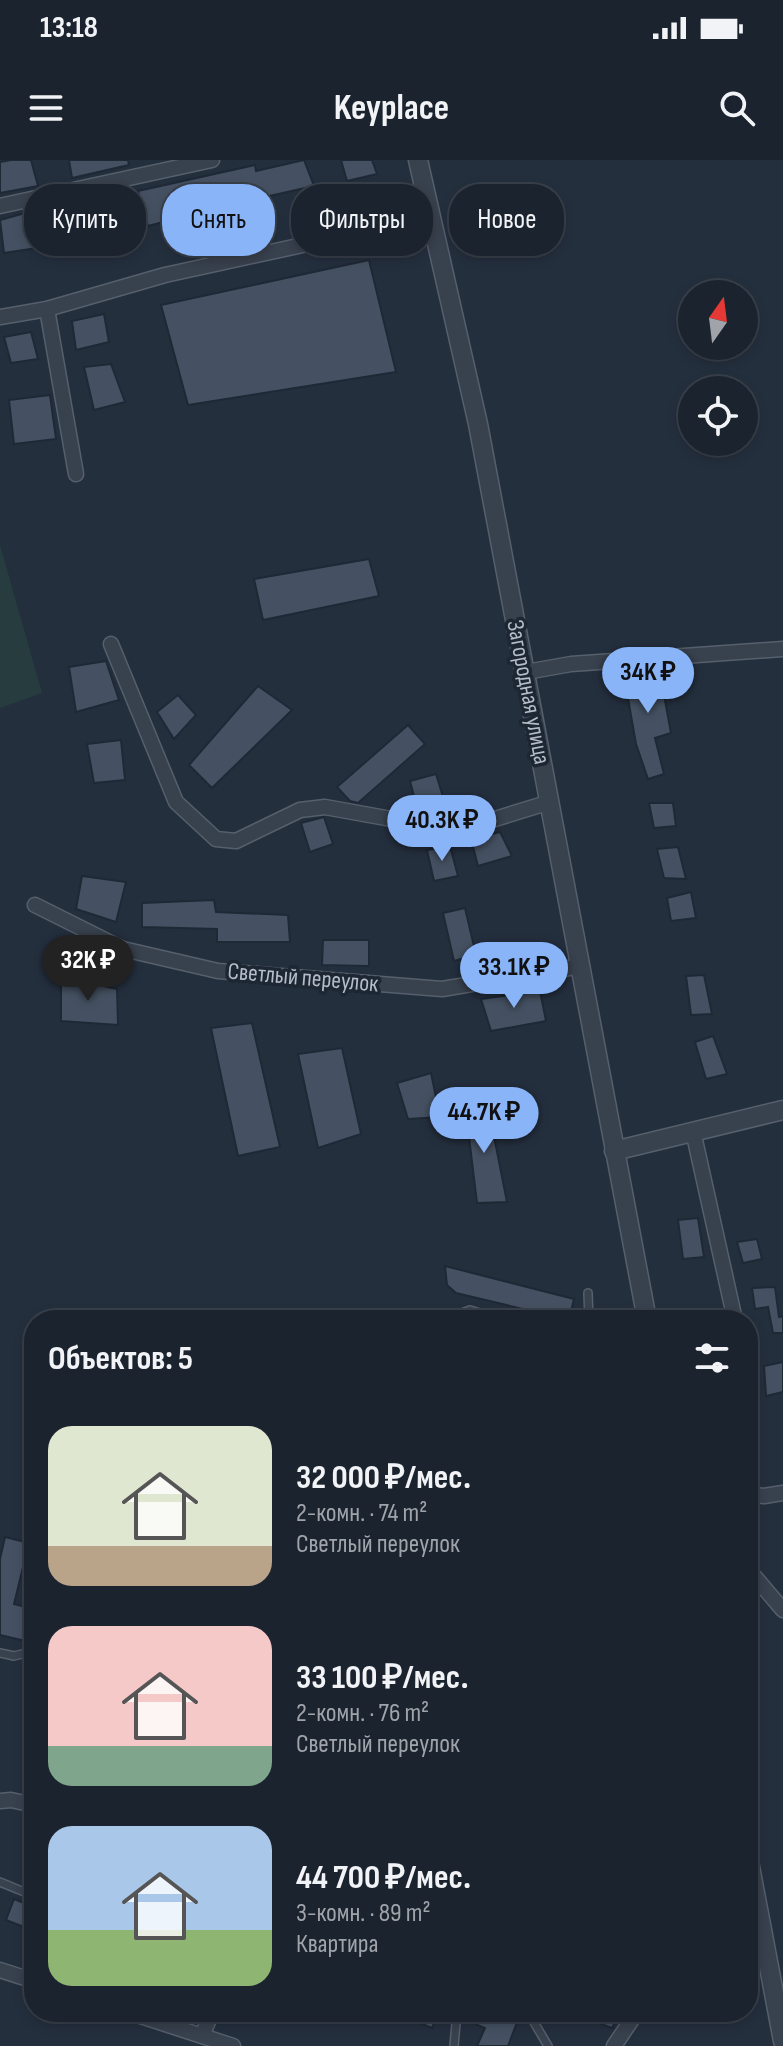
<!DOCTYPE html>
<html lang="ru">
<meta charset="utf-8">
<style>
:root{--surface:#1b232e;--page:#282f3a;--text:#f1f3f6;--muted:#a0a4aa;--line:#39404a;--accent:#8ab4f8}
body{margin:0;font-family:"Sofia Sans Condensed",sans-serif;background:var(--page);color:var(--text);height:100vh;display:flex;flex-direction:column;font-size:30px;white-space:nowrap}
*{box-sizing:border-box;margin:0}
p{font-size:26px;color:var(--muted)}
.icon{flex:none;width:44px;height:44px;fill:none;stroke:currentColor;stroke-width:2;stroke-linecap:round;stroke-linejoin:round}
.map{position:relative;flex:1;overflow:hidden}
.details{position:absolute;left:24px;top:1150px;width:734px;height:712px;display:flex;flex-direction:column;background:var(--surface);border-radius:32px;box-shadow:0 4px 12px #0003,0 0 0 2px var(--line)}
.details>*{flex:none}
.guide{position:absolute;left:24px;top:24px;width:736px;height:72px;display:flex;gap:16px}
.needle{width:52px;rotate:14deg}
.buttons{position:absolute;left:678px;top:120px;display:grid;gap:16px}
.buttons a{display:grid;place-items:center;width:80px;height:80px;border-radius:50%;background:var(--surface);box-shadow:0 4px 12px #0003,0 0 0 2px var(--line);font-size:40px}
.price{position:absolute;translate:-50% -68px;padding:0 18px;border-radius:28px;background:var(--accent);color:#111;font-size:26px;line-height:52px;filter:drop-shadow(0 2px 4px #0008)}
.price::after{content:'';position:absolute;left:50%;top:48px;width:24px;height:18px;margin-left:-12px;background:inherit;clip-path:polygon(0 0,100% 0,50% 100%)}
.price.selected{background:#222;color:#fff}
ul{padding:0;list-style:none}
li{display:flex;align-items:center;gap:24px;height:200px;padding:0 24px}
li span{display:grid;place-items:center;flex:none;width:224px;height:160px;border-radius:24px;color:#555}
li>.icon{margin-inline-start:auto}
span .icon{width:96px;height:96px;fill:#fffc;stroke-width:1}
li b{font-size:34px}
h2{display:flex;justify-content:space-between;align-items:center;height:96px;padding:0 24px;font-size:34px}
.chip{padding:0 28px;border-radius:32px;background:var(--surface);box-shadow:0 4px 12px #0003,0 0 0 2px var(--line);font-size:28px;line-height:72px}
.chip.selected{background:var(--accent);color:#111}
.status{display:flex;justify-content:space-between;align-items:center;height:56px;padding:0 40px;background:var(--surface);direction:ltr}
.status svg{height:22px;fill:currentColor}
header{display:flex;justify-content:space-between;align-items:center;height:104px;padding:0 24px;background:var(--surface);font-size:36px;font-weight:700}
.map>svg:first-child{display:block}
.green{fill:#263c3f}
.building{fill:#455162;stroke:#1f2835;stroke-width:2}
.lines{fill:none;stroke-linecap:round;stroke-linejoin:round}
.service-casing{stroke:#565f6c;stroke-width:10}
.minor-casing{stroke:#565f6c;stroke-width:17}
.tertiary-casing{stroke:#565f6c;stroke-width:21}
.service{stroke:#38414e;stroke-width:7}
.minor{stroke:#38414e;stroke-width:14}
.tertiary{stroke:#38414e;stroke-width:18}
.labels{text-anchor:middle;stroke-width:7;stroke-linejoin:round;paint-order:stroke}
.street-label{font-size:24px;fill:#b4bcc9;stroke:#1d2633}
</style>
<div class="status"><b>13:18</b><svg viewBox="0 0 49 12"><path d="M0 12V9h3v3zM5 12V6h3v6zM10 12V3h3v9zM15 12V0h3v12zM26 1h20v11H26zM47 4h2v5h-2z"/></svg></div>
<header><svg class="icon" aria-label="menu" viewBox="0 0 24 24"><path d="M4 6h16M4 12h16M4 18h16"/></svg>Keyplace<svg class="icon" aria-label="search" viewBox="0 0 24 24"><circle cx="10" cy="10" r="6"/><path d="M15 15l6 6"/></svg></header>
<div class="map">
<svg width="783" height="1886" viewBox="0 0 783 1886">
<rect width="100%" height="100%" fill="#242f3e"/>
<!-- green -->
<path class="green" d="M0,385L42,533L0,548Z"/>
<!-- building -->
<g class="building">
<path d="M11,0H31L38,26L0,33V2Z"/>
<path d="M69,0H128L129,5L72,18Z"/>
<path d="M304,0L314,26L265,37L266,40L206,55L205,51L148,66L138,31L255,5L256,11Z"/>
<path d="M341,0H372L377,14L347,21Z"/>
<path d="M111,39L117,66L75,77L35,82L37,88L4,93L0,60L25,53L27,60Z"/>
<path d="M369,100L396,212L188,245L161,145Z"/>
<path d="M104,154L109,182L76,190L72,161Z"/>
<path d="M31,172L38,199L11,203L4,177Z"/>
<path d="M111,204L125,242L94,250L84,207Z"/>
<path d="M50,235L56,279L14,284L9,240Z"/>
<path d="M369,399L379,436L263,460L254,419Z"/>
<path d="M106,501L119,540L76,552L69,507Z"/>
<path d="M659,508L671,573L655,578L664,614L648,619L636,584L623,510Z"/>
<path d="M258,526L292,550L212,628L189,605Z"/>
<path d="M178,535L196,555L174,579L157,552Z"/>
<path d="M408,565L425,584L358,643L350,641L337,627Z"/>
<path d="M121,580L125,620L94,623L87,584Z"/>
<path d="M436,614L448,653L420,659L410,621Z"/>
<path d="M649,643H673L676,666L654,668Z"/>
<path d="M324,657L333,684L310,692L301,663Z"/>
<path d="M500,672L512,696L478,706L471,679Z"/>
<path d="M450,686L458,716L434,721L427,690Z"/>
<path d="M678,687L686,719L664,718L657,689Z"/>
<path d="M82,716L126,722L116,762L76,749Z"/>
<path d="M691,732L696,758L671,761L667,738Z"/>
<path d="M214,740L216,752L288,755L290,782H217V769L142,767V743Z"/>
<path d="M465,748L476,795L454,801L443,753Z"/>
<path d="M323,780H369V806L322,805Z"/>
<path d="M704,815L712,854L691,855L686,816Z"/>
<path d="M61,817L117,829L118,865L61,861Z"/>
<path d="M540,831L546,861L491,871L481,839Z"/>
<path d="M252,863L280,987L238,996L211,868Z"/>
<path d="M713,876L727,914L706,919L695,882Z"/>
<path d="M342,888L361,974L318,988L298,894Z"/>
<path d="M431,913L440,957L408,959L397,923Z"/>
<path d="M487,941L507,1042L477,1043L465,944Z"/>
<path d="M698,1058L704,1097L683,1099L678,1060Z"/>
<path d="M757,1079L762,1099L743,1103L737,1082Z"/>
<path d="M445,1106L574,1139L569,1160L456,1133L447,1125Z"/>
<path d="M775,1127L779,1157L783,1156V1173H773L768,1147L755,1149L752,1128Z"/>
<path d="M783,1202V1232L766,1236L764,1206Z"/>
<path d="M5,1377L29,1383L14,1444L34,1449V1483L0,1475V1399Z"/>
<path d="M14,1739L34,1747V1771L6,1760Z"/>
<path d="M393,1852H438L432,1868Z"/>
<path d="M463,1852H521L508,1886H477L485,1868L463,1859Z"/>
<path d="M570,1852H620L612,1868Z"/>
</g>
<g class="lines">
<defs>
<g id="service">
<path d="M588,1133L589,1160"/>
<path d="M443,1160L470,1150L503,1160"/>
<path d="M0,1493L14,1496L34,1491"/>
<path d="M0,1722L34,1736"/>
<path d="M528,1852L548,1886"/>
<path d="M454,1886L457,1852"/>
</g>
<g id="minor">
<path d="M0,46L212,0"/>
<path d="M47,149L76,314"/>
<path d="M0,157L47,149L165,115L431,57"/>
<path d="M111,484L176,642L216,679L236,681L300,650L325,647L397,660L420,676L446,674L550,642"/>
<path d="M526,512L571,504L783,489"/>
<path d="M35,745L123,789L218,811L442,829L581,806"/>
<path d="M693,971L735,1160"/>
<path d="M748,1334L764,1336L783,1333"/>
<path d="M748,1409L783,1450"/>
<path d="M0,1641L11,1640L34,1645"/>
<path d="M0,1810L34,1821"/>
<path d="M128,1852L233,1886"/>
<path d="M202,1876L212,1852"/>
<path d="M614,1886L637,1852"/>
</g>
<g id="tertiary">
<path d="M418,0L478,264L647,1160"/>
<path d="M614,991L783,950"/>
<path d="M748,1696L783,1881"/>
</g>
</defs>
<!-- service casing -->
<use href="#service" class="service-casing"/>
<!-- minor casing -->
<use href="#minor" class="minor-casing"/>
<!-- tertiary casing -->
<use href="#tertiary" class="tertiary-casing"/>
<!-- service -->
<use href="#service" class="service"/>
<!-- minor -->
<use href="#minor" class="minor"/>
<!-- tertiary -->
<use href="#tertiary" class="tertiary"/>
</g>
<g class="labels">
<!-- street labels -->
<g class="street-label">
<text transform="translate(529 532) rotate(79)" y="8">Загородная улица</text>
<text transform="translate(303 817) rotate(5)" y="8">Светлый переулок</text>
</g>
</g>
</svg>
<div class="buttons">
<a><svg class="needle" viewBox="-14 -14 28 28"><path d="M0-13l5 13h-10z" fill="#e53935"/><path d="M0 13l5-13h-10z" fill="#a0a4aa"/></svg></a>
<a><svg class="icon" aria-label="locate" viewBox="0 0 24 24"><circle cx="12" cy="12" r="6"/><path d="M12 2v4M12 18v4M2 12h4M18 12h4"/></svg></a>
</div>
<b class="price" style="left:648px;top:555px">34K ₽</b>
<b class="price" style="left:442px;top:703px">40.3K ₽</b>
<b class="price selected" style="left:88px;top:843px">32K ₽</b>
<b class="price" style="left:514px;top:850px">33.1K ₽</b>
<b class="price" style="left:484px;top:995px">44.7K ₽</b>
<div class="guide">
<a class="chip">Купить</a>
<a class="chip selected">Снять</a>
<a class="chip">Фильтры</a>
<a class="chip">Новое</a>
</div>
<section class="details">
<h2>Объектов: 5<svg class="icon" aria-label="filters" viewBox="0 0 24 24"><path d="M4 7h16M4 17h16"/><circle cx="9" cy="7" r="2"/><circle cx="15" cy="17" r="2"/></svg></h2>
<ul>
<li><span style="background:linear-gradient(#dfe7d0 75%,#b9a48a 0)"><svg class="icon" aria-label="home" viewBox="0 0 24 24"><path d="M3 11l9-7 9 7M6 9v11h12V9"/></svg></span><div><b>32 000 ₽/мес.</b><p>2-комн. · 74 m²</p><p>Светлый переулок</p></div></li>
<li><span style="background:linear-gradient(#f6c9c9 75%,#7fa58c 0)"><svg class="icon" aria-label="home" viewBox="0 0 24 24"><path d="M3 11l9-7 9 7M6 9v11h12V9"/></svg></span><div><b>33 100 ₽/мес.</b><p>2-комн. · 76 m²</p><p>Светлый переулок</p></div></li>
<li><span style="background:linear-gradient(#a9c7e8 65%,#8fb573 0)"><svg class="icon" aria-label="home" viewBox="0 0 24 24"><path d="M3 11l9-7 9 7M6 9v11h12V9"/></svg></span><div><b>44 700 ₽/мес.</b><p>3-комн. · 89 m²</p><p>Квартира</p></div></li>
</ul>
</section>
</div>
